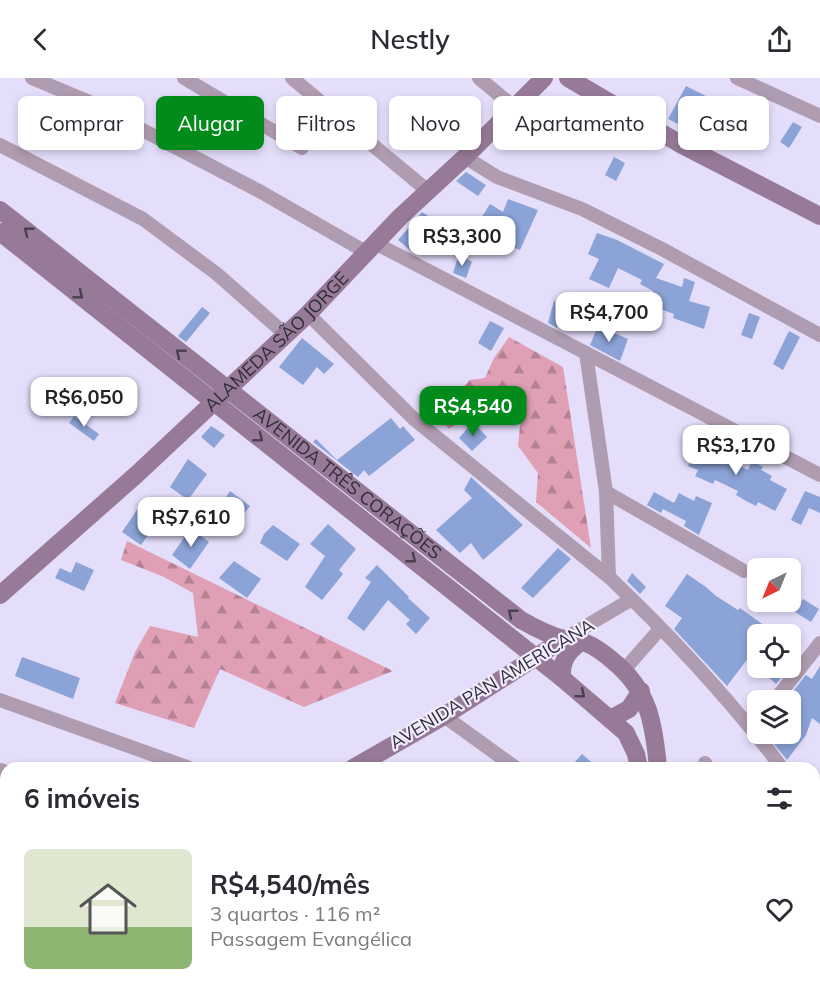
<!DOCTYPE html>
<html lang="pt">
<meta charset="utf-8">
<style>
:root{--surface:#fff;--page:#f7f7f7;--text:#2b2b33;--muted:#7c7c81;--line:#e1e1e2;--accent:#008b1a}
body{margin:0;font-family:Mulish,sans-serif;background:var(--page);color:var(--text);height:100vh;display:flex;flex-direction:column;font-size:22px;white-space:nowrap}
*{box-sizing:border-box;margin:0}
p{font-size:20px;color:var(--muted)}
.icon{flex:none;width:33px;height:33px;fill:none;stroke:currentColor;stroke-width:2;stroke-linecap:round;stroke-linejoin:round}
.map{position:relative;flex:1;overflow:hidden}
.drawer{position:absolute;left:0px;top:684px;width:820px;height:234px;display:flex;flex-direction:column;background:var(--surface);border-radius:18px 18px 0 0;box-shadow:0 3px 9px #0003}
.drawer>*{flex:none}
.guide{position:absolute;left:18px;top:18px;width:784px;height:54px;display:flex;gap:12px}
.needle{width:39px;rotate:223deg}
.tools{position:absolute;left:747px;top:480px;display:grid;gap:12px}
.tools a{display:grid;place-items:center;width:54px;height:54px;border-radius:9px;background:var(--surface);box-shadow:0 3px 9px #0003;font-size:30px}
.price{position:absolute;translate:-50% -51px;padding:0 14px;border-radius:12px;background:#fff;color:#222;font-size:20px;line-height:39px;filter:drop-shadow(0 2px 3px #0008)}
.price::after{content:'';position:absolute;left:50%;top:36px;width:18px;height:14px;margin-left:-9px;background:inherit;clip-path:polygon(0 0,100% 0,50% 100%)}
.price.on{background:var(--accent);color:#fff}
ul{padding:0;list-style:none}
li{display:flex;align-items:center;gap:18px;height:150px;padding:0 24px}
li+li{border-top:2px solid var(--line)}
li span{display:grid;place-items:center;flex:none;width:168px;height:120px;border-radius:9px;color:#555}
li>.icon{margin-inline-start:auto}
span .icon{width:72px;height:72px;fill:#fffc;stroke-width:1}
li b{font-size:26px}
h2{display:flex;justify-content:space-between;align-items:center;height:72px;padding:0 24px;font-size:26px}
.tag{padding:0 21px;border-radius:9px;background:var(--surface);box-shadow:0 3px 9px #0003;font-size:21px;line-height:54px}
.tag.on{background:var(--accent);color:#fff}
header{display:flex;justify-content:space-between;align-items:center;height:78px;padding:0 24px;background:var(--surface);font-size:27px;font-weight:600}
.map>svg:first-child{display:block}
.forest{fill:url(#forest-firs)}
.building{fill:#8ca3d7}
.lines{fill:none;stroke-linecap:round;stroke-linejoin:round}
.street{stroke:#b09cb0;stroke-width:14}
.secondary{stroke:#977a97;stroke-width:18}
.oneway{stroke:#494050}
.labels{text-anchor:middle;stroke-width:4.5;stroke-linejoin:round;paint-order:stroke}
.street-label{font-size:18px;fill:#2f2d38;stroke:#f1edff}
</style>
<header><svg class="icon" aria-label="back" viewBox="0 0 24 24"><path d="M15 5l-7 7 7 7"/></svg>Nestly<svg class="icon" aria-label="share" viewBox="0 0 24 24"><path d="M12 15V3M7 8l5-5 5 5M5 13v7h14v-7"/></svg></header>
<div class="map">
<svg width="820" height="918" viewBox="0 0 820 918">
<defs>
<pattern id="forest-firs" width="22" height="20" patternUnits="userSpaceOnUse" patternTransform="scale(1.5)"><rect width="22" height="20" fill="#df9fb5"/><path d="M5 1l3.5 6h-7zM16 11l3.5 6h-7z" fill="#b58294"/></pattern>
</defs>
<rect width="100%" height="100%" fill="#e4defb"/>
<!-- forest -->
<g class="forest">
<path d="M509,259L563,289L591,470L536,424L538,395L518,368L520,347L514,332L491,325L468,337L449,351L436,337L470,302L485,300L494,280Z"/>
<path d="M127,463L393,593L304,629L220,591L194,650L115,625L135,574L150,548L198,559L193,515L164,499L121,482Z"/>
</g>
<!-- building -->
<g class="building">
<path d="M686,8L716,23L709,38L690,27L680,47L668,41Z"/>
<path d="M737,32L746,38L736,54L727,48Z"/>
<path d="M793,44L802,49L789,70L780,64Z"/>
<path d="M614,79L625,85L616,103L605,97Z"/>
<path d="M466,94L486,107L478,118L456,103Z"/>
<path d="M508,121L538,132L520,172L492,161L493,159L476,148L490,126L503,134Z"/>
<path d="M422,134L436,143L410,172L398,162Z"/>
<path d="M597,155L617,162L664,186L656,200L682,209L684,200L695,204L689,223L710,229L704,251L673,240L674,236L649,227L653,213L640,206L642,202L618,190L609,210L589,201L599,181L588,176Z"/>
<path d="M459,176L472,184L466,200L453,195Z"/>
<path d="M554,223L563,225L557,250L548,245Z"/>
<path d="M202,229L210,235L186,264L178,258Z"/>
<path d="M749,235L760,239L752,261L741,257Z"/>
<path d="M490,243L504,250L491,273L478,265Z"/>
<path d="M598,248L628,261L620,283L590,267Z"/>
<path d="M789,253L800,259L783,292L773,286Z"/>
<path d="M302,260L334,286L324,296L317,289L303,307L279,289Z"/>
<path d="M74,338L99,356L94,363L69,345Z"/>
<path d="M391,340L400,351L403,348L415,362L369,398L364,392L358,399L313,364L316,361L337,382Z"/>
<path d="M473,344L487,359L472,373L459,360Z"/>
<path d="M211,348L225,357L214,370L201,359Z"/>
<path d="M701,361L711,366L712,363L729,371L725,381L748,392L752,383L763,389L761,392L772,398L770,402L787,411L775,433L758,424L756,428L748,424L736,417L738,413L715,402L713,406L695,398L698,392L688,388Z"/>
<path d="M188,381L207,396L188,422L170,409Z"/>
<path d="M471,399L523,447L483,482L471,465L460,475L436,452L472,420L464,412Z"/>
<path d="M230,413L250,428L231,452L213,440Z"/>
<path d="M805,413L820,419V435L809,430L801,447L791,442Z"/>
<path d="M654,414L674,425L679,415L694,423L696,418L712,425L699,457L684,448L686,443L663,431L661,435L647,427Z"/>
<path d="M141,426L160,440L141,467L122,454Z"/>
<path d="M328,446L356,471L339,492L343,496L322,522L305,509L325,478L310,466Z"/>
<path d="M273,447L300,466L287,483L260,465L264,456Z"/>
<path d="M191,450L209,464L190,491L172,477Z"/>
<path d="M558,470L571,481L533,520L521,510Z"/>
<path d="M234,483L261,501L247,520L219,500Z"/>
<path d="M76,484L94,492L84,513L55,500L60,490L71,495Z"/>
<path d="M377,487L409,519L408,520L430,540L416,556L406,546L410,542L388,522L364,553L347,540L371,504L365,500Z"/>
<path d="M632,495L646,509L640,516L627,503Z"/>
<path d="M687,496L706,509L716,518L738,532L740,530L776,556H758V567L727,608L674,551L682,540L665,528Z"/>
<path d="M803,521L819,531L811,544L795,534Z"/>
<path d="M22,579L80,600L73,621L15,598Z"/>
<path d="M820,588V646L812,640L806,657L787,682L766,656H790V622H786L806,597L812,601Z"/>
<path d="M758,590H789L776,606Z"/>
<path d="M582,676L598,690H580L574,685Z"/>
</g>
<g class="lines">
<!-- street -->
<g class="street">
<path d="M32,0L87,23L261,114L366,174"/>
<path d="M184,0L302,70"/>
<path d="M292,0L428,113"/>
<path d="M479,0L515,30"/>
<path d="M737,0L820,38"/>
<path d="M0,67L143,141L217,196L285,256"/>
<path d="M465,79L497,99L582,131L662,171L820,257"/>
<path d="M375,165L820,397"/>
<path d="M308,236L414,341L609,499C669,556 732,624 782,690"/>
<path d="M586,275L606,414L609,499"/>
<path d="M606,414L744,493"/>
<path d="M564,561L632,521"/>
<path d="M624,592L660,551"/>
<path d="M0,622L190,690"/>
<path d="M775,622L820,565"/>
<path d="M444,638L516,690"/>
<path d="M705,685L708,690"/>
<path d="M0,692L6,694"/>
<path d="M814,735L820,743"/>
<path d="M0,745L6,747"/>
<path d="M814,785L820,781"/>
<path d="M814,827L820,835"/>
<path d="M0,901L6,904"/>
<path d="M22,912L34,918"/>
<path d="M92,912L103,918"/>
<path d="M210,912L218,918"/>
<path d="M354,912L363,918"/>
<path d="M520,912L529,918"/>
<path d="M753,912L756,918"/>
</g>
<!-- secondary -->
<g class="secondary">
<path d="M568,0L682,67L820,138"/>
<path id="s1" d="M0,132L521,542C535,550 548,557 564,561C571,562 579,562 586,565C596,569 605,576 613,583C649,612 654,646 658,690"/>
<path d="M0,154L562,600L626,655L636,676L639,690"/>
<path id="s2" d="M0,517L136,397L308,236L400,139L465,79L544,0"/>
<path d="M562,600C561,583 567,574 581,564"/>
<path d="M610,641L629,631L641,613"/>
<path d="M353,690L444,638L564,561"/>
<path d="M648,912L650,918"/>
<path d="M674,912L676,918"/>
<path d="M179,918L183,912"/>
</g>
</g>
<!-- one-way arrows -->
<defs><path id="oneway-chevron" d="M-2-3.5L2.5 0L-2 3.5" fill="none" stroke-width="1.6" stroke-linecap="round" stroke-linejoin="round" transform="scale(1.5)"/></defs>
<g class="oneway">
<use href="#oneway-chevron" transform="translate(28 153) rotate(-142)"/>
<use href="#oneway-chevron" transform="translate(79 217) rotate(39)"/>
<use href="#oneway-chevron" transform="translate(180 275) rotate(-141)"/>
<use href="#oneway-chevron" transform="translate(259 360) rotate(38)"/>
<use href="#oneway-chevron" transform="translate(412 481) rotate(38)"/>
<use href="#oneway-chevron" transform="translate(512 535) rotate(-142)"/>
<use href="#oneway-chevron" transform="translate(581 616) rotate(40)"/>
</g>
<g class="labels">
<!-- street labels -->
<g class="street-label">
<text dy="6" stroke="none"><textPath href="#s2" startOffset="375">ALAMEDA SÃO JORGE</textPath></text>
<text dy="6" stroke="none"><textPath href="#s1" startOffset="442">AVENIDA TRÊS CORAÇÕES</textPath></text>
<text transform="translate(492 606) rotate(-31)" y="6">AVENIDA PAN AMERICANA</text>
</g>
</g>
</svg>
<div class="tools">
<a><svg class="needle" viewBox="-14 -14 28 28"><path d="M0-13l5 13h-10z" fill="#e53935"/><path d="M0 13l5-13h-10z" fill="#7c7c81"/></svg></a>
<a><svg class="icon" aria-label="locate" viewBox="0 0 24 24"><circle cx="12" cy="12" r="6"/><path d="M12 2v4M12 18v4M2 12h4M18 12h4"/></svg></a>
<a><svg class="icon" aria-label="layers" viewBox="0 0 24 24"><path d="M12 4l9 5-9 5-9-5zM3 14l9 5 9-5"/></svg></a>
</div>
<b class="price" style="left:462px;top:189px">R$3,300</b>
<b class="price" style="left:609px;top:265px">R$4,700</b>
<b class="price" style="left:84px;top:350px">R$6,050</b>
<b class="price on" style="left:473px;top:359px">R$4,540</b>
<b class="price" style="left:736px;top:398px">R$3,170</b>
<b class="price" style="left:191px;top:470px">R$7,610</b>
<div class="guide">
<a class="tag">Comprar</a>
<a class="tag on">Alugar</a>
<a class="tag">Filtros</a>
<a class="tag">Novo</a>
<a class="tag">Apartamento</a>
<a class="tag">Casa</a>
</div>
<section class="drawer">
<h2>6 imóveis<svg class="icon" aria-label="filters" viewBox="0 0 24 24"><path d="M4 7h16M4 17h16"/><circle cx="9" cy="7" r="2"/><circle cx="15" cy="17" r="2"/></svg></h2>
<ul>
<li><span style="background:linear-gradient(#dfe7d0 65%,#8fb573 0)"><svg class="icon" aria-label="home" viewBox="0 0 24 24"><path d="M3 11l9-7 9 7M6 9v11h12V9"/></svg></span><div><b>R$4,540/mês</b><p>3 quartos · 116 m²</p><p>Passagem Evangélica</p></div><svg class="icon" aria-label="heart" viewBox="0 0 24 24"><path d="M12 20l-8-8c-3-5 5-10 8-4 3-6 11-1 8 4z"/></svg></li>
</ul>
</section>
</div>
